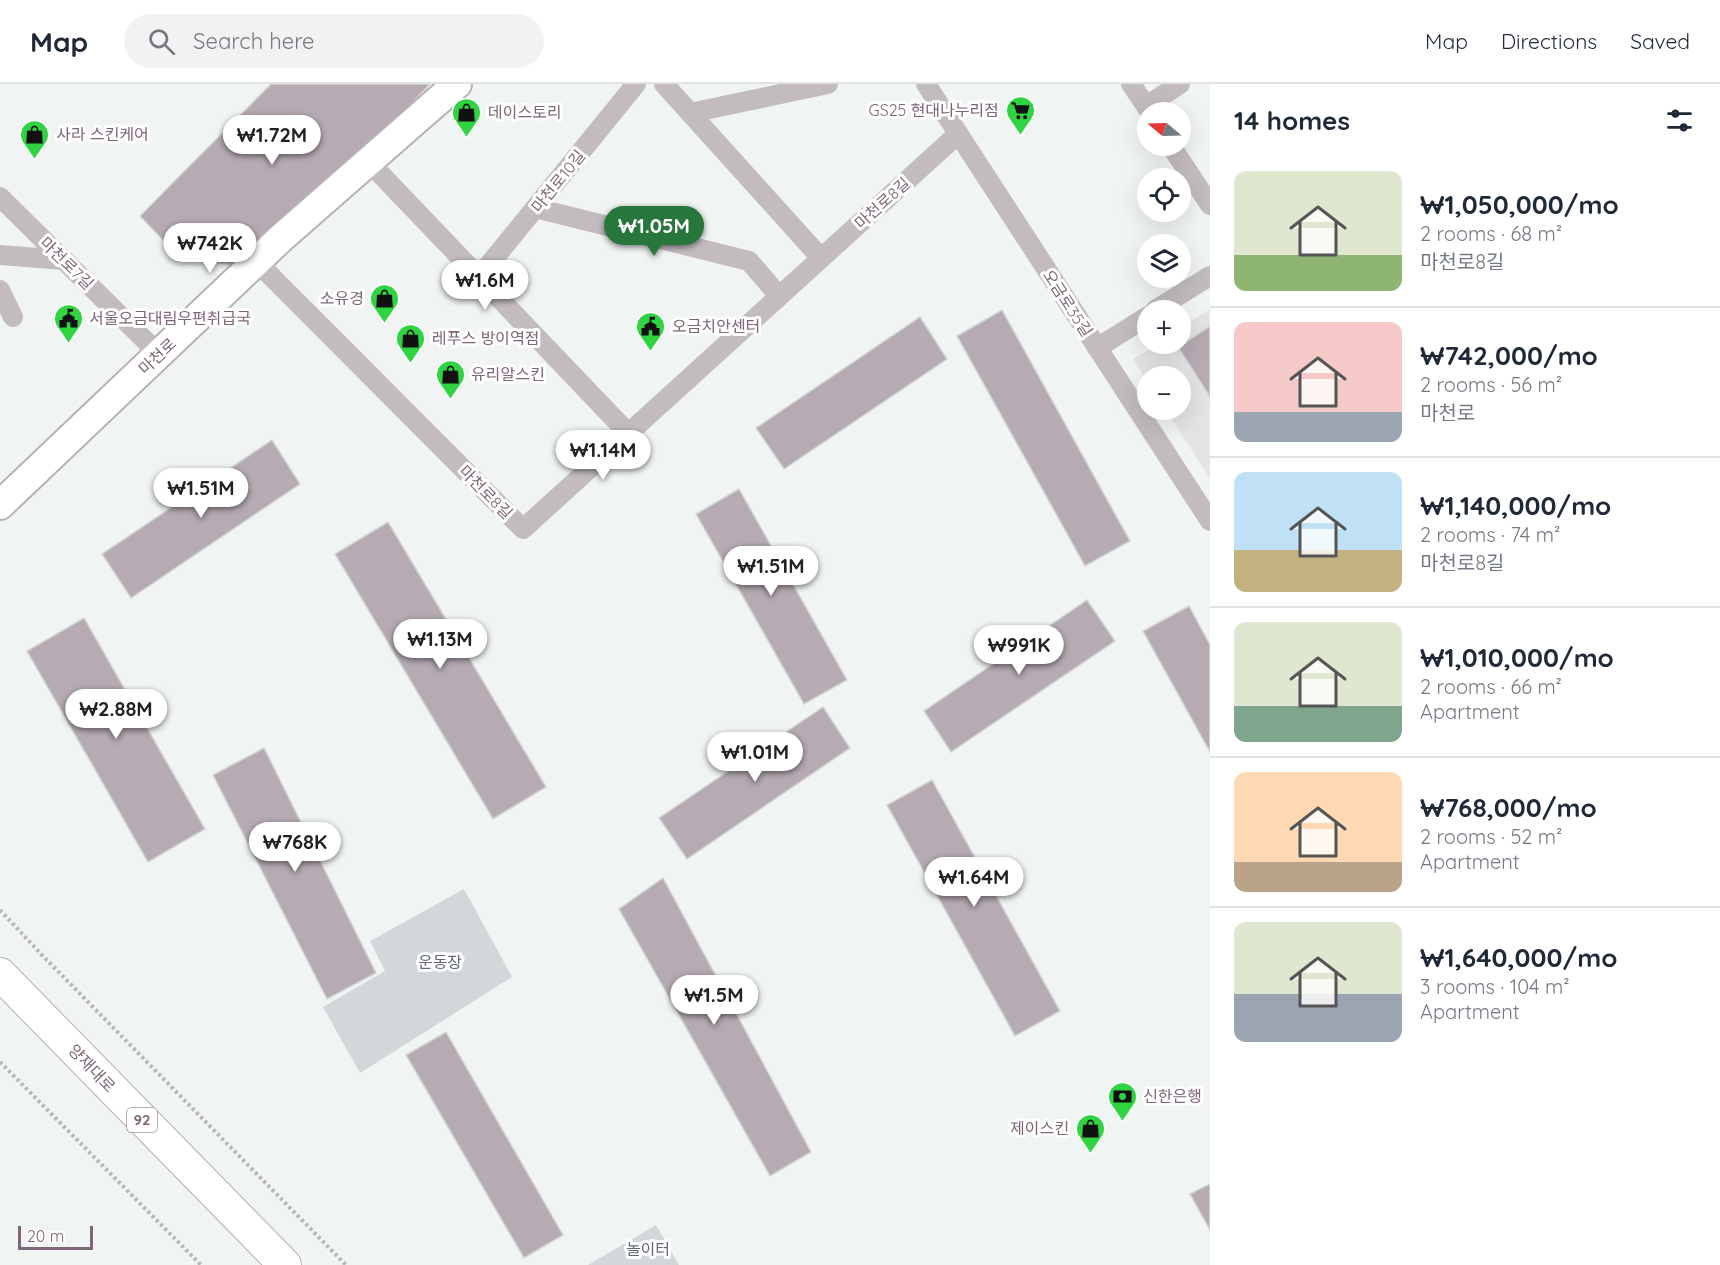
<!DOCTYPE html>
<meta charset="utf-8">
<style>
:root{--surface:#fff;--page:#f2f2f3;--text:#1f2937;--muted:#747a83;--line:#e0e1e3;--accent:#27763c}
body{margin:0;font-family:Quicksand,"Noto Sans KR",sans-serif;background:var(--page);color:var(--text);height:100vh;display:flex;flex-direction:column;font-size:22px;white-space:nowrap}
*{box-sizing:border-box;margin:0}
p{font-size:20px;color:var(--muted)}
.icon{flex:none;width:33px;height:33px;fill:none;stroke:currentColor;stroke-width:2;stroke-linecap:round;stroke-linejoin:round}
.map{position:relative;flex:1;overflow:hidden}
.side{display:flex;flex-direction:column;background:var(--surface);width:510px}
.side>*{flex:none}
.needle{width:39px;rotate:289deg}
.buttons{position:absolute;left:1137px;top:18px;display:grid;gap:12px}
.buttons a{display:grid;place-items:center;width:54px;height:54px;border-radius:50%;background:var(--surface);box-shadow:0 6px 24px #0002;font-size:30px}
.scale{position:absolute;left:18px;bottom:15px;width:75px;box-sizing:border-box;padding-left:6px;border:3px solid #7f6577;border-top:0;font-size:16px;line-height:21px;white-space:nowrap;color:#7f6577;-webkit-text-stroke:4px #fff;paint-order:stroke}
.price{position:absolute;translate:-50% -51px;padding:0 14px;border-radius:21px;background:#fff;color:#222;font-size:20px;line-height:39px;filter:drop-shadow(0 2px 3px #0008)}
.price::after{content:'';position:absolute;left:50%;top:36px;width:18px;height:14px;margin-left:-9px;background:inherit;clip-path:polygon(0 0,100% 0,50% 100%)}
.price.active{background:var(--accent);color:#fff}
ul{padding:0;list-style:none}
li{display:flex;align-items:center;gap:18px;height:150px;padding:0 24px}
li+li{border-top:2px solid var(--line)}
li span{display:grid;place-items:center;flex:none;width:168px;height:120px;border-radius:12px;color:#555}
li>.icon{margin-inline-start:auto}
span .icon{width:72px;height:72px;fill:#fffc;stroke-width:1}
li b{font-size:26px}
h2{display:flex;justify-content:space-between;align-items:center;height:72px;padding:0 24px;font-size:26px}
header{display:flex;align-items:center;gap:36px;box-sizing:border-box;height:84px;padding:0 30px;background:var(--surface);border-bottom:2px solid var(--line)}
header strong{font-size:28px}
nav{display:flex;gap:33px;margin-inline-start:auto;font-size:21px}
.search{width:420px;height:54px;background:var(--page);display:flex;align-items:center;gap:15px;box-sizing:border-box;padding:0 21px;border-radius:33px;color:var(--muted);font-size:22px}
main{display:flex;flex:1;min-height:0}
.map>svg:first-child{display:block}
.built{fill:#e4e4e5}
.green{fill:#d2d7da}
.building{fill:#b6abb3;stroke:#d3d5d5;stroke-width:1.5}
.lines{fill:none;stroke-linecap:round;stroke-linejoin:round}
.secondary-casing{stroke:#b8b0b6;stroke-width:32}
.primary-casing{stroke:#b6aeb4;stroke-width:34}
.path{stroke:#bab5b9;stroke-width:4;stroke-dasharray:3 3;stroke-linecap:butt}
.street{stroke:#c2bbc0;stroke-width:20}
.secondary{stroke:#fff;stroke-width:28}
.primary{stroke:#fff;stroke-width:32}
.labels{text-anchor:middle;stroke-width:6;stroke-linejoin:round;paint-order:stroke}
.shield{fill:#fff;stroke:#a593a0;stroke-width:1.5}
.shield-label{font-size:15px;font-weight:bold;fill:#7f6577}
.poi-label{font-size:16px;fill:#7f6577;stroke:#fff;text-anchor:start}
.street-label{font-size:16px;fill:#7f6577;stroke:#fff}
.park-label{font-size:16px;fill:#636a77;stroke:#fff}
</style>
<header>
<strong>Map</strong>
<div class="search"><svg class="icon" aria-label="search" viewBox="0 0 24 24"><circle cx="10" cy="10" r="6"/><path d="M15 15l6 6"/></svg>Search here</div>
<nav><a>Map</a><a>Directions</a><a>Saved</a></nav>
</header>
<main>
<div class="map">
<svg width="1210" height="1181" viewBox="0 0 1210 1181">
<rect width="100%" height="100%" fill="#f0f4f3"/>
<!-- built -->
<path class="built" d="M1210,225V395L1166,326H1180V292H1148L1147,297L1133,275L1158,260H1180L1181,244Z"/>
<!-- green -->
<g class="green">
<path d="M464,805L512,893L360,989L323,923L385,887L370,857Z"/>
<path d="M656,1141L679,1181H588Z"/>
</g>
<!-- building -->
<g class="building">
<path d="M271,0H430L349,85L237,181L181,175L140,132Z"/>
<path d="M1002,226L1130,457L1085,482L957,252Z"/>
<path d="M920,233L947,275L784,385L756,344Z"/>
<path d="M1210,242V313L1178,263Z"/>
<path d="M272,356L300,400L131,514L102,470Z"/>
<path d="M739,405L847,596L804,620L696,430Z"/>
<path d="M388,438L546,703L493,735L335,470Z"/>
<path d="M1087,516L1115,557L951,668L924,627Z"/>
<path d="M1189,522L1210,561V668L1143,547Z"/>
<path d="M84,534L205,745L148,778L27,567Z"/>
<path d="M823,623L850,664L687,775L659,734Z"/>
<path d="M264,664L376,889L327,915L213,691Z"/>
<path d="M932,696L1060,927L1015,952L887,721Z"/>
<path d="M663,794L811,1068L770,1092L619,825Z"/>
<path d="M446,948L563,1151L524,1174L406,971Z"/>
<path d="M1210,1100V1146L1190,1110Z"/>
</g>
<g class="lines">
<defs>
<path id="secondary" d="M0,421L280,155L457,0"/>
<path id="primary" d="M0,890L285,1181"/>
</defs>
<!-- secondary casing -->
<use href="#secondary" class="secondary-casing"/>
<!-- primary casing -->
<use href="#primary" class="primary-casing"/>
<!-- path -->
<g class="path">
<path d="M0,826L41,870L346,1181"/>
<path d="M0,978L201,1181"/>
</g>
<!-- street -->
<g class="street">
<path d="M664,0L821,174"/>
<path d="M926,0L1210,437"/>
<path d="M1131,0L1150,28"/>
<path d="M1146,22L1180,0"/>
<path d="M690,29L828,0"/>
<path d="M1171,62L1210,121"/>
<path d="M369,78L628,349"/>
<path d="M0,113L159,270"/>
<path d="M535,124L749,177L779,212"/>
<path d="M0,171L64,176"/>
<path d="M257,178L523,445L958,50"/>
<path d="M479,193L636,0"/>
<path d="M0,206L13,233"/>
<path d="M1155,226L1210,192"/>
<path d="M1097,264L1148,232"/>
</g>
<!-- secondary -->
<use href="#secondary" class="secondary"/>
<!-- primary -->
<use href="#primary" class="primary"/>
</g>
<!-- icons -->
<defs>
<symbol id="supermarket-pin" viewBox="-11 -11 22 30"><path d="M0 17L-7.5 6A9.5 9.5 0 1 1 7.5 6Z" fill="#30d441" stroke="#fff"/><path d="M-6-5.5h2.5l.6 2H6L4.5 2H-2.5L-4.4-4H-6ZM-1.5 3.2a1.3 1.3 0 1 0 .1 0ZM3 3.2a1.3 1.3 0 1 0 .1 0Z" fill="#111"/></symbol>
<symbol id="shop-pin" viewBox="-11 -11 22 30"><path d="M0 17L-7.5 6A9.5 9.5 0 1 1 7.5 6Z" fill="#30d441" stroke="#fff"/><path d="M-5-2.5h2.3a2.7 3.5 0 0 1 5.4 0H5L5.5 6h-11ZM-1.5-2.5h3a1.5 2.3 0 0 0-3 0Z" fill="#111"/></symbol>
<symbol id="civic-pin" viewBox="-11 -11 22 30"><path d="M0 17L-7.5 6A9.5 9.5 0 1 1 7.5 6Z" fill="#30d441" stroke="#fff"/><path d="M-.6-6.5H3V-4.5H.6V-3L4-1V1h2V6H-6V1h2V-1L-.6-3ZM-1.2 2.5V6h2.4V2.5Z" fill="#111"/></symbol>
<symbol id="bank-pin" viewBox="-11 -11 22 30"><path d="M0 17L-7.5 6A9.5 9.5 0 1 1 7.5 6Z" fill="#30d441" stroke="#fff"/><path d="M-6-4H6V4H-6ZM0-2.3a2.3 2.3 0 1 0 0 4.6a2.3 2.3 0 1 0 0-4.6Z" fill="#111"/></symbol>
</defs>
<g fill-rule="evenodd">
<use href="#supermarket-pin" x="1004" y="10" width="33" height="45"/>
<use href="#shop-pin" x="450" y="12" width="33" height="45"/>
<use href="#shop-pin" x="18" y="34" width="33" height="45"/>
<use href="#shop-pin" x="368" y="198" width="33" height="45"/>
<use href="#civic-pin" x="52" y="218" width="33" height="45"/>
<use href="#civic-pin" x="634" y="226" width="33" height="45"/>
<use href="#shop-pin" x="394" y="238" width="33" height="45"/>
<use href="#shop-pin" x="434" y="274" width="33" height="45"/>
<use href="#bank-pin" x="1106" y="996" width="33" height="45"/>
<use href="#shop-pin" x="1074" y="1028" width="33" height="45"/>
</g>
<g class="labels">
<!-- shield labels -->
<rect class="shield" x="127" y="1024" width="30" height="24" rx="4.5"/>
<g class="shield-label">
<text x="142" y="1041">92</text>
</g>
<!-- poi labels -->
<g class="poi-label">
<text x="999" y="32" text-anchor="end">GS25 현대나누리점</text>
<text x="488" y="34">데이스토리</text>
<text x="56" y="56">사라 스킨케어</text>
<text x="364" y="220" text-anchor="end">소유경</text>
<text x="89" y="240">서울오금대림우편취급국</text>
<text x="672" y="248">오금치안센터</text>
<text x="432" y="260">레푸스 방이역점</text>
<text x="471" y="296">유리알스킨</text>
<text x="1143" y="1018">신한은행</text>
<text x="1069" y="1050" text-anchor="end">제이스킨</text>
</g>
<!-- street labels -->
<g class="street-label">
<text transform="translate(558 97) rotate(-51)" y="6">마천로10길</text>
<text transform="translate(882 119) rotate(-42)" y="6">마천로8길</text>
<text transform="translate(67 179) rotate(44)" y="6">마천로7길</text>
<text transform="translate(1068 219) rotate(57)" y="6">오금로35길</text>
<text transform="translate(157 272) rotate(-43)" y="6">마천로</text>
<text transform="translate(486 408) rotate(45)" y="6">마천로8길</text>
<text transform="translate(92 984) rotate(46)" y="6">양재대로</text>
</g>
<!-- park labels -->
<g class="park-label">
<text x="440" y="884">운동장</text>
<text x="648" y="1171">놀이터</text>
</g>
</g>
</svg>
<div class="buttons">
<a><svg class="needle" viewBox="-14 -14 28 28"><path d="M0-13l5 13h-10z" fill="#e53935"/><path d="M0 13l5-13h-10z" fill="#747a83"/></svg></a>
<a><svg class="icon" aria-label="locate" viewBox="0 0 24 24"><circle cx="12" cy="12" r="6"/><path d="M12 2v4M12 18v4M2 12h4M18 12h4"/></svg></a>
<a><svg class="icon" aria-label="layers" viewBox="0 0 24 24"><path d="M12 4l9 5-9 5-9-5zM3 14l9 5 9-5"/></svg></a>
<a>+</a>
<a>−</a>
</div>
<div class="scale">20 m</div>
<b class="price" style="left:272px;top:82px">₩1.72M</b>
<b class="price active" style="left:654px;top:173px">₩1.05M</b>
<b class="price" style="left:210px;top:190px">₩742K</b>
<b class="price" style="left:485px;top:227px">₩1.6M</b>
<b class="price" style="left:603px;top:397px">₩1.14M</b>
<b class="price" style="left:201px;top:435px">₩1.51M</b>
<b class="price" style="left:771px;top:513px">₩1.51M</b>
<b class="price" style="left:440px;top:586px">₩1.13M</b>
<b class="price" style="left:1019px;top:592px">₩991K</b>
<b class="price" style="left:116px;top:656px">₩2.88M</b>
<b class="price" style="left:755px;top:699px">₩1.01M</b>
<b class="price" style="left:295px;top:789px">₩768K</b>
<b class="price" style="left:974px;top:824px">₩1.64M</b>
<b class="price" style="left:714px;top:942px">₩1.5M</b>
</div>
<section class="side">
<h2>14 homes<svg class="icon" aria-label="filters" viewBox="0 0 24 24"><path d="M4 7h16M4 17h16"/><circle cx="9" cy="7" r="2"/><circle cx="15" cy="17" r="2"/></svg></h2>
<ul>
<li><span style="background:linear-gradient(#dfe7d0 70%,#8fb573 0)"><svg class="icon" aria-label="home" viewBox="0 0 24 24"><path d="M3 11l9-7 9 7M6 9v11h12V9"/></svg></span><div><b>₩1,050,000/mo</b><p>2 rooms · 68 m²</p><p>마천로8길</p></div></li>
<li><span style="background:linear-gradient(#f6c9c9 75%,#9aa5b1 0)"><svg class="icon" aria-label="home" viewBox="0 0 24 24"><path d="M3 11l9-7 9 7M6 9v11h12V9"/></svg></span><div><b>₩742,000/mo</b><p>2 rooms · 56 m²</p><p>마천로</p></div></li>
<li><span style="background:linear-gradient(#bfe0f5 65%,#c2b280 0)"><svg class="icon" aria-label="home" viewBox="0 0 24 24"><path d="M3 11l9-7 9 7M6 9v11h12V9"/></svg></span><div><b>₩1,140,000/mo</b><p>2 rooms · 74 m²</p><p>마천로8길</p></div></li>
<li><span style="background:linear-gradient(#dfe7d0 70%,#7fa58c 0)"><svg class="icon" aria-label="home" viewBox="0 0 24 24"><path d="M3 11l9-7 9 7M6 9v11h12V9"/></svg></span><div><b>₩1,010,000/mo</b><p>2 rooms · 66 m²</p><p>Apartment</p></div></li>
<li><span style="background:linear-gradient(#ffd9b3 75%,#b9a48a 0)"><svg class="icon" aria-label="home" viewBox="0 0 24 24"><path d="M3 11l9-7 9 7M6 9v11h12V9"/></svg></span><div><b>₩768,000/mo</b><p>2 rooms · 52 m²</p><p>Apartment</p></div></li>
<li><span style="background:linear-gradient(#dfe7d0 60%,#9aa5b1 0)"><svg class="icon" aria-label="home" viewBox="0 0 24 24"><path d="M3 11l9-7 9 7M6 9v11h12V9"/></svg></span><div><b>₩1,640,000/mo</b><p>3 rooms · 104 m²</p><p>Apartment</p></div></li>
</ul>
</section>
</main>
